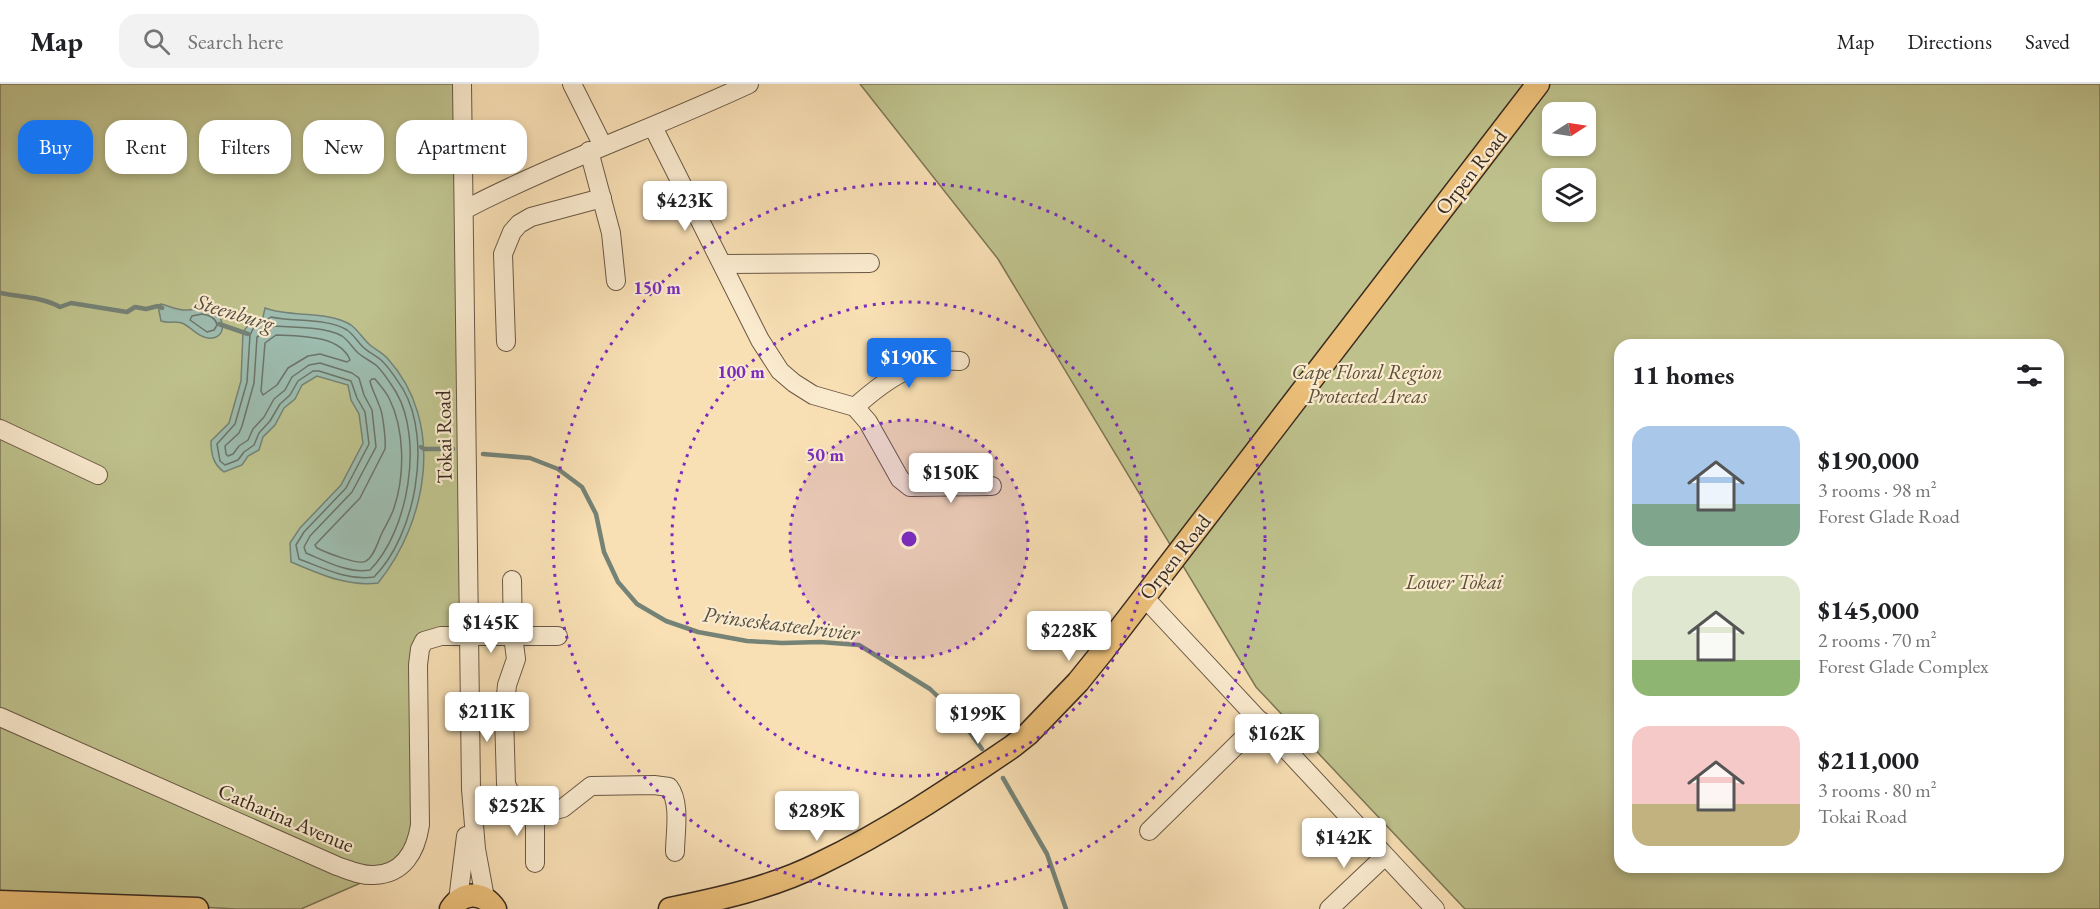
<!DOCTYPE html>
<meta charset="utf-8">
<style>
:root{--surface:#fff;--page:#f2f2f2;--text:#202124;--muted:#757577;--line:#e0e0e0;--accent:#1a73e8}
body{margin:0;font-family:"EB Garamond",serif;background:var(--page);color:var(--text);height:100vh;display:flex;flex-direction:column;font-size:22px;white-space:nowrap}
*{box-sizing:border-box;margin:0}
p{font-size:20px;color:var(--muted)}
.icon{flex:none;width:33px;height:33px;fill:none;stroke:currentColor;stroke-width:2;stroke-linecap:round;stroke-linejoin:round}
.map{position:relative;flex:1;overflow:hidden}
.panel{position:absolute;left:1614px;top:255px;width:450px;height:534px;display:flex;flex-direction:column;background:var(--surface);border-radius:18px;box-shadow:0 3px 9px #0003}
.panel>*{flex:none}
.top-card{position:absolute;left:18px;top:36px;width:570px;height:54px;display:flex;gap:12px}
.needle{width:39px;rotate:78deg}
.buttons{position:absolute;left:1542px;top:18px;display:grid;gap:12px}
.buttons a{display:grid;place-items:center;width:54px;height:54px;border-radius:12px;background:var(--surface);box-shadow:0 3px 9px #0003;font-size:30px}
.price{position:absolute;translate:-50% -51px;padding:0 14px;border-radius:6px;background:#fff;color:#222;font-size:20px;line-height:39px;filter:drop-shadow(0 2px 3px #0008)}
.price::after{content:'';position:absolute;left:50%;top:36px;width:18px;height:14px;margin-left:-9px;background:inherit;clip-path:polygon(0 0,100% 0,50% 100%)}
.price.selected{background:var(--accent);color:#fff}
ul{padding:0;list-style:none}
li{display:flex;align-items:center;gap:18px;height:150px;padding:0 18px}
li span{display:grid;place-items:center;flex:none;width:168px;height:120px;border-radius:18px;color:#555}
li>.icon{margin-inline-start:auto}
span .icon{width:72px;height:72px;fill:#fffc;stroke-width:1}
li b{font-size:26px}
h2{display:flex;justify-content:space-between;align-items:center;height:72px;padding:0 18px;font-size:26px}
.chip{padding:0 21px;border-radius:18px;background:var(--surface);box-shadow:0 3px 9px #0003;font-size:21px;line-height:54px}
.chip.selected{background:var(--accent);color:#fff}
header{display:flex;align-items:center;gap:36px;box-sizing:border-box;height:84px;padding:0 30px;background:var(--surface);border-bottom:2px solid var(--line)}
header strong{font-size:28px}
nav{display:flex;gap:33px;margin-inline-start:auto;font-size:21px}
.search{width:420px;height:54px;background:var(--page);display:flex;align-items:center;gap:15px;box-sizing:border-box;padding:0 21px;border-radius:18px;color:var(--muted);font-size:22px}
.map>svg:first-child{display:block}
.green{fill:#bec18c;stroke:#7c7656;stroke-width:1.5;fill-rule:evenodd}
.water{fill:#9dbcaf;stroke:#758276;stroke-width:1.5}
.lines{fill:none;stroke-linecap:round;stroke-linejoin:round}
.shore{stroke:#6c7468;stroke-width:1.5}
.stream{stroke:#758276;stroke-width:4.5}
.minor-casing{stroke:#6a5845;stroke-width:20}
.major-casing{stroke:#3a2b20;stroke-width:25}
.minor{stroke:#faeace;stroke-width:18}
.major{stroke:#ecc07a;stroke-width:22}
.ring{fill:none;stroke:#7b2cbf;stroke-width:3;stroke-dasharray:3 6}
.labels{text-anchor:middle;stroke-width:4.5;stroke-linejoin:round;paint-order:stroke}
.street-label{font-size:21px;fill:#3a2b20;stroke:#faeace}
.park-label{font-size:21px;font-style:italic;fill:#5b503b;stroke:#faeace}
.water-label{font-size:22px;font-style:italic;fill:#534f44;stroke:#faeace}
.centre{fill:#7b2cbf;stroke:#faeace;stroke-width:3}
.ring-label{font-size:18px;text-anchor:middle;font-weight:bold;fill:#7b2cbf;stroke:#faeace;stroke-width:4.5;stroke-linejoin:round;paint-order:stroke}
</style>
<header>
<strong>Map</strong>
<div class="search"><svg class="icon" aria-label="search" viewBox="0 0 24 24"><circle cx="10" cy="10" r="6"/><path d="M15 15l6 6"/></svg>Search here</div>
<nav><a>Map</a><a>Directions</a><a>Saved</a></nav>
</header>
<div class="map">
<svg width="2100" height="825" viewBox="0 0 2100 825">
<rect width="100%" height="100%" fill="#f8dfb4"/>
<filter id="stains"><feTurbulence type="fractalNoise" baseFrequency=".00333" numOctaves="4"/><feColorMatrix values="0 0 0 0 .2 0 0 0 0 .09 0 0 0 0 .02 0 0 0 .5 -.17"/></filter>
<radialGradient id="worn" r=".72"><stop offset=".6" stop-color="#630" stop-opacity="0"/><stop offset="1" stop-color="#630" stop-opacity=".3"/></radialGradient>
<!-- green -->
<g class="green">
<path d="M0,0H463L469,551L420,565L414,767L395,784L301,825H236L0,812Z"/>
<path d="M860,0H2100V825H1465L1256,603L998,175ZM1552,28H1586V62H1552ZM1552,94H1586V128H1552ZM1620,261H2058V783H1620Z"/>
</g>
<!-- water -->
<g class="water">
<path d="M161,220C170,222 178,227 188,226C196,226 204,222 212,226C226,233 227,256 208,254C198,253 192,244 184,240C176,236 169,240 161,237L158,222Z"/>
<path d="M265,224C291,234 328,226 351,241C358,246 363,255 370,261C376,266 383,269 388,275C445,338 428,437 378,499C347,503 320,490 291,478L290,459L300,444L341,401L363,359L359,330L351,316L348,301L317,292L302,301L295,315L284,324L275,341L263,353L259,366L248,372L242,381L224,388C213,380 211,370 211,357L229,339L241,297L243,248L249,240L263,233Z"/>
</g>
<g class="lines">
<!-- shore -->
<g class="shore">
<path d="M202,230C209,231 216,234 217,241L214,246L207,248L190,236L192,232Z"/>
<path d="M271,233C293,238 328,234 347,246C353,250 358,258 363,263C368,268 375,271 381,276C389,283 397,296 403,305C433,357 415,452 374,493C348,497 323,484 299,475L296,461L304,448L346,404L369,360L365,328L357,314L351,297L319,287H313L298,297L290,311L280,320L270,337L259,349L254,361L244,368L238,376L225,381L220,377L217,360L235,340L247,298L250,251L253,245Z"/>
<path d="M274,242C292,243 326,243 342,252C348,256 353,264 358,269C364,274 371,277 377,282C384,289 391,300 396,308C424,356 408,448 370,486C349,490 325,477 306,469L304,463L310,452L352,408L376,363L372,326L364,311L359,294L352,289L320,279L309,281L292,293L285,306L274,315L264,333L253,345L248,356L239,362L233,370L228,372L226,370L225,362L239,349L242,342L254,299L257,253Z"/>
<path d="M276,251C300,252 340,251 350,276L347,278L320,270L308,272L288,284L277,301L263,311L261,307L265,259Z"/>
<path d="M372,295H375C380,301 386,308 389,314C405,346 405,391 394,424C391,433 386,441 382,449C378,457 374,473 366,477C359,482 325,468 317,464L315,461L360,414L385,365C386,357 383,328 379,321C376,312 372,306 370,297Z"/>
</g>
<!-- stream -->
<g class="stream">
<path d="M0,209C20,213 42,213 60,223L71,219L127,228L135,223L146,225L158,222L162,224"/>
<path d="M219,240L248,250"/>
<path d="M421,363L424,365H453"/>
<path d="M483,370L530,374L558,385L582,403L596,430L604,468L618,498L637,520L666,537L698,548L747,557L782,559L820,558L859,561L930,605L958,632L982,665"/>
<path d="M1003,694L1047,770L1066,825"/>
</g>
<defs>
<g id="minor">
<path d="M462,0L471,705L476,765L485,814"/>
<path d="M572,0L603,62"/>
<path d="M653,43L760,256L780,287L794,299L813,311L855,323L868,338L900,395L910,403L992,402"/>
<path d="M589,67L611,149L616,197"/>
<path d="M464,126C556,78 655,44 749,0"/>
<path d="M723,180L870,179"/>
<path d="M506,258L503,170L512,148L519,140L531,133L602,114"/>
<path d="M855,323C886,295 916,274 960,277"/>
<path d="M0,345L98,391"/>
<path d="M512,496L513,552L516,575L507,601L504,631L506,700L512,713L523,723L535,727L549,728L563,724L591,702L654,701L669,703C681,719 675,749 675,768"/>
<path d="M1144,513L1435,825"/>
<path d="M0,633L337,782C349,786 361,792 374,791C404,790 416,767 420,741L418,581L420,565L424,557L441,552H558"/>
<path d="M1149,747L1261,637"/>
<path d="M535,779V727"/>
<path d="M458,816L466,752"/>
<path d="M1329,825L1385,772"/>
</g>
<g id="major">
<path d="M0,818L197,825"/>
<path d="M451,825C462,807 484,807 495,825"/>
<path d="M670,825C720,815 773,803 819,780C888,747 950,705 1013,662L1028,650L1078,598L1103,567L1538,0"/>
</g>
</defs>
<!-- minor casing -->
<use href="#minor" class="minor-casing"/>
<!-- major casing -->
<use href="#major" class="major-casing"/>
<!-- minor -->
<use href="#minor" class="minor"/>
<!-- major -->
<use href="#major" class="major"/>
</g>
<!-- distance rings -->
<circle cx="909" cy="455" r="119" fill="#7b2cbf" fill-opacity=".12"/>
<g class="ring">
<circle cx="909" cy="455" r="119"/>
<circle cx="909" cy="455" r="237"/>
<circle cx="909" cy="455" r="356"/>
</g>
<g class="labels">
<!-- street labels -->
<g class="street-label">
<text transform="translate(1471 88) rotate(-52)" y="7">Orpen Road</text>
<text transform="translate(444 353) rotate(-91)" y="7">Tokai Road</text>
<text transform="translate(1175 473) rotate(-52)" y="7">Orpen Road</text>
<text transform="translate(286 734) rotate(23)" y="7">Catharina Avenue</text>
</g>
<!-- park labels -->
<g class="park-label">
<text x="1367" y="295">Cape Floral Region<tspan x="1367" dy="24">Protected Areas</tspan></text>
<text x="1454" y="505">Lower Tokai</text>
</g>
<!-- water labels -->
<g class="water-label">
<text transform="translate(235 228) rotate(17)" y="8">Steenburg</text>
<text transform="translate(781 539) rotate(7)" y="8">Prinseskasteelrivier</text>
</g>
</g>
<circle cx="909" cy="455" r="9" class="centre"/>
<g class="ring-label">
<text x="657" y="210">150 m</text>
<text x="741" y="294">100 m</text>
<text x="825" y="377">50 m</text>
</g>
<rect width="100%" height="100%" filter="url(#stains)"/>
<rect width="100%" height="100%" fill="url(#worn)"/>
</svg>
<div class="buttons">
<a><svg class="needle" viewBox="-14 -14 28 28"><path d="M0-13l5 13h-10z" fill="#e53935"/><path d="M0 13l5-13h-10z" fill="#757577"/></svg></a>
<a><svg class="icon" aria-label="layers" viewBox="0 0 24 24"><path d="M12 4l9 5-9 5-9-5zM3 14l9 5 9-5"/></svg></a>
</div>
<b class="price" style="left:685px;top:148px">$423K</b>
<b class="price selected" style="left:909px;top:305px">$190K</b>
<b class="price" style="left:951px;top:420px">$150K</b>
<b class="price" style="left:491px;top:570px">$145K</b>
<b class="price" style="left:1069px;top:578px">$228K</b>
<b class="price" style="left:487px;top:659px">$211K</b>
<b class="price" style="left:978px;top:661px">$199K</b>
<b class="price" style="left:1277px;top:681px">$162K</b>
<b class="price" style="left:517px;top:753px">$252K</b>
<b class="price" style="left:817px;top:758px">$289K</b>
<b class="price" style="left:1344px;top:785px">$142K</b>
<div class="top-card">
<a class="chip selected">Buy</a>
<a class="chip">Rent</a>
<a class="chip">Filters</a>
<a class="chip">New</a>
<a class="chip">Apartment</a>
</div>
<section class="panel">
<h2>11 homes<svg class="icon" aria-label="filters" viewBox="0 0 24 24"><path d="M4 7h16M4 17h16"/><circle cx="9" cy="7" r="2"/><circle cx="15" cy="17" r="2"/></svg></h2>
<ul>
<li><span style="background:linear-gradient(#a9c7e8 65%,#7fa58c 0)"><svg class="icon" aria-label="home" viewBox="0 0 24 24"><path d="M3 11l9-7 9 7M6 9v11h12V9"/></svg></span><div><b>$190,000</b><p>3 rooms · 98 m²</p><p>Forest Glade Road</p></div></li>
<li><span style="background:linear-gradient(#dfe7d0 70%,#8fb573 0)"><svg class="icon" aria-label="home" viewBox="0 0 24 24"><path d="M3 11l9-7 9 7M6 9v11h12V9"/></svg></span><div><b>$145,000</b><p>2 rooms · 70 m²</p><p>Forest Glade Complex</p></div></li>
<li><span style="background:linear-gradient(#f6c9c9 65%,#c2b280 0)"><svg class="icon" aria-label="home" viewBox="0 0 24 24"><path d="M3 11l9-7 9 7M6 9v11h12V9"/></svg></span><div><b>$211,000</b><p>3 rooms · 80 m²</p><p>Tokai Road</p></div></li>
</ul>
</section>
</div>
